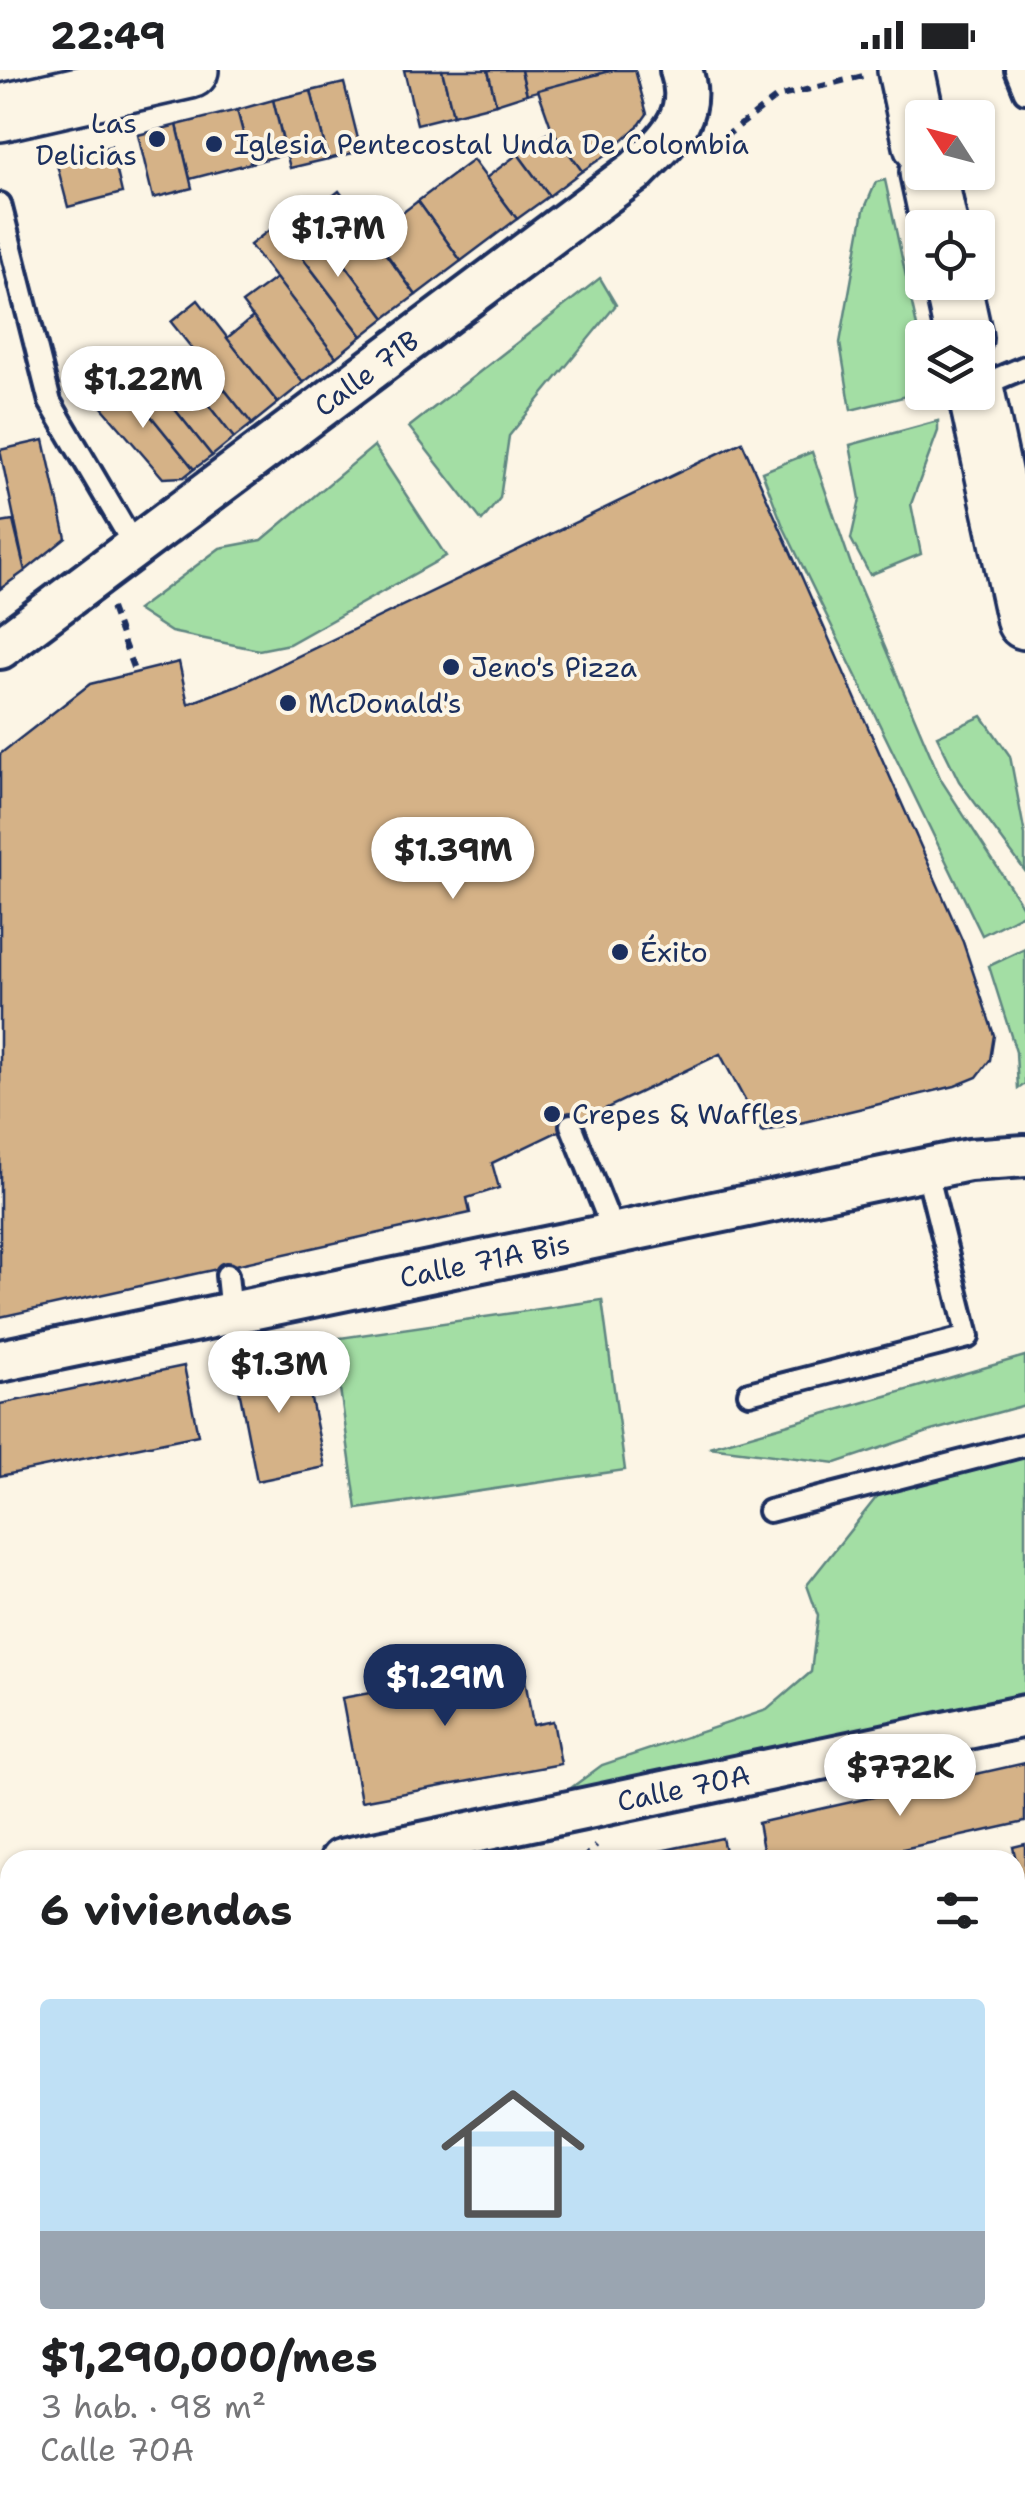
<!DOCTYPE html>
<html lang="es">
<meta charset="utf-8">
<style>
:root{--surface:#fff;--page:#f6f6f6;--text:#202124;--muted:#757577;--accent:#1b2f5e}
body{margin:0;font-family:"Shantell Sans",sans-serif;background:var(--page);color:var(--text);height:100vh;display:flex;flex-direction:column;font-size:38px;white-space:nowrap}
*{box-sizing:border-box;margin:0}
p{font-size:32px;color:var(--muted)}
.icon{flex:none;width:55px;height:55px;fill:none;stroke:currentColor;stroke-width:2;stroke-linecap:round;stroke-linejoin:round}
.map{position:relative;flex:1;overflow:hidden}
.panel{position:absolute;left:0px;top:1780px;width:1025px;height:670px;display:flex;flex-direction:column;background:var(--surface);border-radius:30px 30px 0 0;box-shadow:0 2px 8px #0004}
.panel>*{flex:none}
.needle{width:65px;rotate:306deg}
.buttons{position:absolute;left:905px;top:30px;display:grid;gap:20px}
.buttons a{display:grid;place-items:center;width:90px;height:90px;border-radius:10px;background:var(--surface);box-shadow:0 2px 8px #0004;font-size:50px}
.price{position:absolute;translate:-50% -85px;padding:0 22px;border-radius:35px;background:#fff;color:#222;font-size:32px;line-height:65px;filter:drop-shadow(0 2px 5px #0008)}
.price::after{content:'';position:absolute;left:50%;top:60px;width:30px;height:22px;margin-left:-15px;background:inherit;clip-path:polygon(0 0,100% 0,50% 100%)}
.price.current{background:var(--accent);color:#fff}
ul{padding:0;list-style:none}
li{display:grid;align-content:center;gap:20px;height:530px;padding:0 40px}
li span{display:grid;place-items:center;height:310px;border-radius:10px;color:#555}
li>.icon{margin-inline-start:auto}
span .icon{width:180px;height:180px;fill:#fffc;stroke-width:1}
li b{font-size:42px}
h2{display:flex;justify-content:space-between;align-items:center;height:120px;padding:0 40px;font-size:42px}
.status{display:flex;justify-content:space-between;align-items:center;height:70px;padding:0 50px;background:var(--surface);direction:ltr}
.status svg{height:28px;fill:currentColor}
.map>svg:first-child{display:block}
.green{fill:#a3dea4;stroke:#5f8681;stroke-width:2.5}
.building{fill:#d5b287;stroke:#1b2f5e;stroke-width:2.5}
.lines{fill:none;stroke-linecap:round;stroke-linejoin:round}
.service-casing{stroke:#1b2f5e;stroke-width:28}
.minor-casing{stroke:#1b2f5e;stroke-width:48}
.secondary-casing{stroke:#1b2f5e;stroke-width:62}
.path{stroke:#1b2f5e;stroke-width:6;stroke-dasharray:10 8;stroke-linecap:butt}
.service{stroke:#fcf5e5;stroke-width:20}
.minor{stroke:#fcf5e5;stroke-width:40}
.secondary{stroke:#fcf5e5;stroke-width:55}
.poi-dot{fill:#1b2f5e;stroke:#fcf5e5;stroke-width:4}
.labels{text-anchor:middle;stroke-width:8;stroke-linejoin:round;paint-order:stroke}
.poi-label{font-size:28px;fill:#1b2f5e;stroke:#fcf5e5;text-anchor:start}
.street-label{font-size:28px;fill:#1b2f5e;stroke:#fcf5e5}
</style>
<div class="status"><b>22:49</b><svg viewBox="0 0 49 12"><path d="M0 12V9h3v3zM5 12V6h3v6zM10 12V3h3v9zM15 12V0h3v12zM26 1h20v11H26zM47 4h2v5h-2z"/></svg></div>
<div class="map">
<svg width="1025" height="2450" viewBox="0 0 1025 2450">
<rect width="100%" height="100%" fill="#fcf5e5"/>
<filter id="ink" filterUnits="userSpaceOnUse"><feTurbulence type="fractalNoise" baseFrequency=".01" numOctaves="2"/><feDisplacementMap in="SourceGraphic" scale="20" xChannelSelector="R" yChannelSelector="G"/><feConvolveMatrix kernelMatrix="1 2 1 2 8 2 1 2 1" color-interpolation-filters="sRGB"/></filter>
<g filter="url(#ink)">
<!-- green -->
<g class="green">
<path d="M885,110L922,280L923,322L851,340L840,273L864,140L876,112Z"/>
<path d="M600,208L616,235L509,366L500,428L482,451L409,357Z"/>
<path d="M938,351V361L911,434L921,484L870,505L851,469L860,429L850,375Z"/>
<path d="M374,376L446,486L289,574L259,580L171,562L137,540L220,478L262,470Z"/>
<path d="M812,382L856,509L941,710L1025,840V843L982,865L783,456L762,402Z"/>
<path d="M982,646L1010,686L1025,765V801L959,711L937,666Z"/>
<path d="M1025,879V1014L1018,1019L1016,982L989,896Z"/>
<path d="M602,1230L625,1400L357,1439L333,1269Z"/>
<path d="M1025,1286V1335L931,1361L836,1393L709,1377Z"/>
<path d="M1025,1387V1639L552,1732L602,1695L767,1640L811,1602L818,1546L807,1515L879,1424Z"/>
<path d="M88,2440H197L200,2450H49Z"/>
<path d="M703,2440H894L896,2450H705Z"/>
</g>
<!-- building -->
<g class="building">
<path d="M404,0H442L453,45L417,54Z"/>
<path d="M442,0H488L496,34L453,45Z"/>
<path d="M488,0H521L527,24L496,34Z"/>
<path d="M521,0H614L527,24Z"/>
<path d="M614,0H635L647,44L640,54L606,85L582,101L552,60L538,20Z"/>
<path d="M344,13L361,81L328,89L311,21Z"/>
<path d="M311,21L328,89L290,98L273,30Z"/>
<path d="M273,30L286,84L251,93L237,40Z"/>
<path d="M237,40L251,93L190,109L177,55Z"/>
<path d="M177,55L192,118L153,128L138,65Z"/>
<path d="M552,60L582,101L549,126L518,84Z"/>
<path d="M111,76L122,123L68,137L56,91Z"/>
<path d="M518,84L549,126L517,149L486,108Z"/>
<path d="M473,90L517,149L461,191L418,131Z"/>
<path d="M339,121L416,225L385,248L308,145Z"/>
<path d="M418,131L461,191L416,225L373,165Z"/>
<path d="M277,154L362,266L336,287L250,175Z"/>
<path d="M315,154L385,248L362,266L291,172Z"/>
<path d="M276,208L336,287L303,313L242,233Z"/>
<path d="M198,230L278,333L252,354L171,252Z"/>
<path d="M253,247L303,313L278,333L227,268Z"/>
<path d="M205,295L252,354L234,368L188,309Z"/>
<path d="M119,307L194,399L184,407L163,408L94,328Z"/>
<path d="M188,309L234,368L212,386L165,327Z"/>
<path d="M165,327L212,386L194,399L147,341Z"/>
<path d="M44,370L66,468L25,501L0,380Z"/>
<path d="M742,372L963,872L994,965L990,990L977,1007L955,1016L762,1062L720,984L492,1093L499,1118L467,1128L470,1143L0,1247V684L90,614L179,592L188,634L240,614Z"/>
<path d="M13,451L25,501L0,519V453Z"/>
<path d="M301,1280L325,1397L257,1411L234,1294Z"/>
<path d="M184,1296L198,1365L0,1406V1334Z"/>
<path d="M500,1586L504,1608L524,1604L533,1655L553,1651L561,1694L361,1731L342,1628L370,1623L368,1611Z"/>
<path d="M1025,1693V1752L853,1790H765L758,1753Z"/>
<path d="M722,1768L727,1790H647L646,1784Z"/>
<path d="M1025,1774V1831L1013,1777Z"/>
<path d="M1015,1897L1025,1940V1998L1015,2000Z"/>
<path d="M10,1918V2014L0,2016V1920Z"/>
<path d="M1025,2026V2127L1015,2129V2028Z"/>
<path d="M10,2053V2117L0,2072V2055Z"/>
<path d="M0,2135L10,2182V2256L0,2258Z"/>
<path d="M1019,2280L1025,2301V2337L1015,2340V2281Z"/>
<path d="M10,2281V2344L0,2346V2283Z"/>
<path d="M280,2440H313L317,2450H252Z"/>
<path d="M366,2440H435L437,2450H369Z"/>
<path d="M436,2440H531L481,2450H438Z"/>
<path d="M549,2440H665L667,2450H552Z"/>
<path d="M903,2440H969L970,2450H905Z"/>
</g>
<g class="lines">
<defs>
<g id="service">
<path d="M1016,0L1025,22"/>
<path d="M0,134L50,332L135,477"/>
<path d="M978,317L1025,297"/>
<path d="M571,1055L614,1163"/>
<path d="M227,1205L231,1243"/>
<path d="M749,1323L968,1267L926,1098"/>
<path d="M769,1441L1025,1375"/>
<path d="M339,2440L342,2450"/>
</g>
<g id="minor">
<path id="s1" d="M0,578L637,100C667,70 697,46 681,0"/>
<path id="s2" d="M0,1291L969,1090L1025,1086"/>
<path id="s3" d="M341,1790L1025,1646"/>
<path d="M0,1862L10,1860"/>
<path d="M1015,2198L1025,2196"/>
<path d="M1015,2327L1025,2376"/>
<path d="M0,2429L10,2427"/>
</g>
<g id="secondary">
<path d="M906,0L922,75"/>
<path d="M0,43L190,0"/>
<path d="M928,102L940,158"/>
<path d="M952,212L964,268"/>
<path d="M976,322L1025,551"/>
</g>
</defs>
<!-- service casing -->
<use href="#service" class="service-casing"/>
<!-- minor casing -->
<use href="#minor" class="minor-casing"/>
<!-- secondary casing -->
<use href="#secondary" class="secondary-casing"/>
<!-- path -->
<g class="path">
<path d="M710,78L777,27L863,6"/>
<path d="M111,538L135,603"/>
<path d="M582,1790L596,1776"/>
<path d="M189,2440L191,2450"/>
<path d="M697,2440L699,2450"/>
</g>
<!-- service -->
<use href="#service" class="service"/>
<!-- minor -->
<use href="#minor" class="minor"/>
<!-- secondary -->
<use href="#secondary" class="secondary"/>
</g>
</g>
<!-- markers -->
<g class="poi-dot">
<circle cx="157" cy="69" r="10"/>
<circle cx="214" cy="74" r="10"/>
<circle cx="451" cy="597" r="10"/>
<circle cx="288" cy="633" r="10"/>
<circle cx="620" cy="882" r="10"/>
<circle cx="552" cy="1044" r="10"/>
</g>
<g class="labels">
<!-- poi labels -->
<g class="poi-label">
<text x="137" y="63" text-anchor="end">Las<tspan x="137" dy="32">Delicias</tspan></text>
<text x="234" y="84">Iglesia Pentecostal Unda De Colombia</text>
<text x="471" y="607">Jeno's Pizza</text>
<text x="308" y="643">McDonald's</text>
<text x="640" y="892">Éxito</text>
<text x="572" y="1054">Crepes &amp; Waffles</text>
</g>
<!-- street labels -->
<g class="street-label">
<text dy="10" stroke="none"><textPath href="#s1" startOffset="458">Calle 71B</textPath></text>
<text dy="10" stroke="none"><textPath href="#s2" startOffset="495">Calle 71A Bis</textPath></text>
<text dy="10" stroke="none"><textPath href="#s3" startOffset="350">Calle 70A</textPath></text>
</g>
</g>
</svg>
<div class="buttons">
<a><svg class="needle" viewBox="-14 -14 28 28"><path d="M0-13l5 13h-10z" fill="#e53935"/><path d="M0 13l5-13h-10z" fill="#757577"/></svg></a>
<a><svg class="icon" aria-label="locate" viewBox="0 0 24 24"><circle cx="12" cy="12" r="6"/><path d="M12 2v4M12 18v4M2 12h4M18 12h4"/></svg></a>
<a><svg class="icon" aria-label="layers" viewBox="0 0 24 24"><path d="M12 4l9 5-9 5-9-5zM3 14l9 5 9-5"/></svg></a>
</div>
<b class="price" style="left:338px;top:210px">$1.7M</b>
<b class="price" style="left:143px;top:361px">$1.22M</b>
<b class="price" style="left:453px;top:832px">$1.39M</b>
<b class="price" style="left:279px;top:1346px">$1.3M</b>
<b class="price current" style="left:445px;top:1659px">$1.29M</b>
<b class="price" style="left:900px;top:1749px">$772K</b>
<section class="panel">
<h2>6 viviendas<svg class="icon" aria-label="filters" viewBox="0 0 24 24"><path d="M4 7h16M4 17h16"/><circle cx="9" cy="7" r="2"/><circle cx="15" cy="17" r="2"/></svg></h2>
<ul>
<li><span style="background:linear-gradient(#bfe0f5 75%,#9aa5b1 0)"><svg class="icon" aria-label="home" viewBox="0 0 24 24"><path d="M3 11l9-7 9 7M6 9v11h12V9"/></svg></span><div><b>$1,290,000/mes</b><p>3 hab. · 98 m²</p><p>Calle 70A</p></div></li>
</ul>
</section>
</div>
